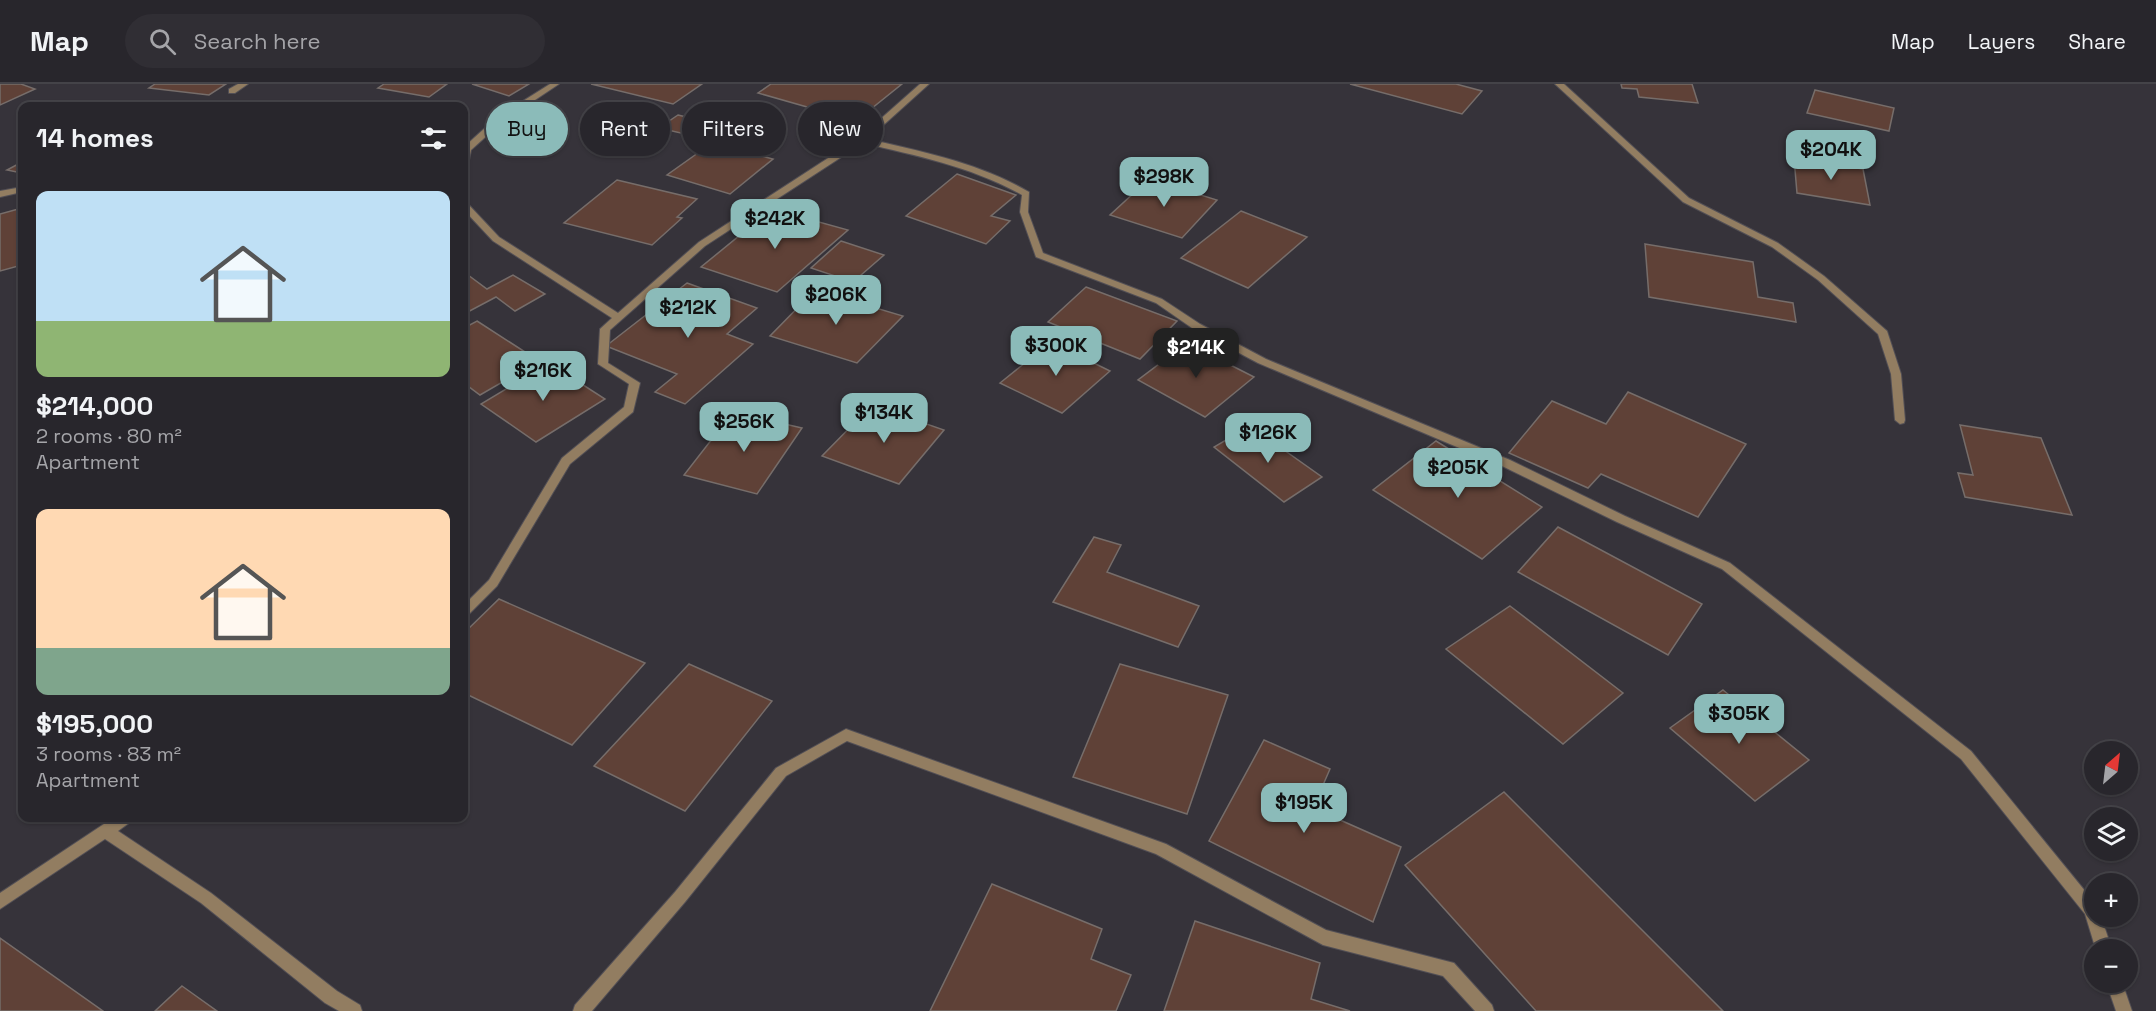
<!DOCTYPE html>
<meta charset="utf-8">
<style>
:root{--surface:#28262c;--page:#302e34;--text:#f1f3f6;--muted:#a5a5a9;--line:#444348;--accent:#8bbbb9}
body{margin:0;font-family:"Space Grotesk",sans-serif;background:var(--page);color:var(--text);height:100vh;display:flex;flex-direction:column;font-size:22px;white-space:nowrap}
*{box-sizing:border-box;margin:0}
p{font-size:20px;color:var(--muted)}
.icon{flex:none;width:33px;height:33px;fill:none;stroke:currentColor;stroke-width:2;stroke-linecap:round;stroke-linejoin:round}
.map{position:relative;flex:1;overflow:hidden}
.panel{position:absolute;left:18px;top:18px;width:450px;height:720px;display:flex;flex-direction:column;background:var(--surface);border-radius:12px;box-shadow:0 2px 4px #0004,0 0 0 2px var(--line)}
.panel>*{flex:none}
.hud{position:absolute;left:486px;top:18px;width:570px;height:54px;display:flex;gap:12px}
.needle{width:39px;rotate:28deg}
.tools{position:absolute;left:2084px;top:657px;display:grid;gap:12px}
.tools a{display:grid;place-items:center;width:54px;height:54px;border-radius:50%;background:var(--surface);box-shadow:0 2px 4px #0004,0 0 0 2px var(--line);font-size:30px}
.price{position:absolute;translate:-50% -51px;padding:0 14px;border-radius:12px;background:var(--accent);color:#111;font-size:20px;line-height:39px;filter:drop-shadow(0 2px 3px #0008)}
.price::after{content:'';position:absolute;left:50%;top:36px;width:18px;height:14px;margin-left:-9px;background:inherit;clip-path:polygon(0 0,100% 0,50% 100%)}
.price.active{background:#222;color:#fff}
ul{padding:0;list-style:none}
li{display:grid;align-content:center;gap:12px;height:318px;padding:0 18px}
li span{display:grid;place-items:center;height:186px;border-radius:12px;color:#555}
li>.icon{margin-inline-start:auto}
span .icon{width:108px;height:108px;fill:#fffc;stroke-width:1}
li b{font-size:26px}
h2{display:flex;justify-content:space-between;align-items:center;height:72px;padding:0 18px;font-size:26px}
.chip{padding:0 21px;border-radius:27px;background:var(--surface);box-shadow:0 2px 4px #0004,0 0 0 2px var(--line);font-size:21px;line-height:54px}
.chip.active{background:var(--accent);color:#111}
header{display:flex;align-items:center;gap:36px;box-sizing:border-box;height:84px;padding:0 30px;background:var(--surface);border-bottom:2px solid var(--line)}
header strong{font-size:28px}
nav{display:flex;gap:33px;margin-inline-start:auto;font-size:21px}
.search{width:420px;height:54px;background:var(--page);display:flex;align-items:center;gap:15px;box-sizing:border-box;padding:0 21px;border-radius:33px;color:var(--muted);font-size:22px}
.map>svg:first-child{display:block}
.building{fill:#5f4137;stroke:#766d6a;stroke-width:1.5}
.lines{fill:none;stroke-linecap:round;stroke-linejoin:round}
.street-casing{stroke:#524f55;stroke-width:2}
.street{fill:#927d61;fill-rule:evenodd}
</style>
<header>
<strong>Map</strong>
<div class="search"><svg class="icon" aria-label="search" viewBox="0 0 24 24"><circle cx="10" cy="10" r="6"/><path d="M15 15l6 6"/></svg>Search here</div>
<nav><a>Map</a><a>Layers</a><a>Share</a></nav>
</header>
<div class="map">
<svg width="2156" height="927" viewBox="0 0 2156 927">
<rect width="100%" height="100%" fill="#36333a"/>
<!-- building -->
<g class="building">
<path d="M0,0H21L35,5L0,21Z"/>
<path d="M155,0H226L209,11L149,4Z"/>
<path d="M384,0H447L429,13L378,4Z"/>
<path d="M472,0H529L509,12Z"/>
<path d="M591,0H702L673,20Z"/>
<path d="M771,0H902L856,37L758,9Z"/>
<path d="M1350,0H1456L1482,7L1462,30Z"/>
<path d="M1621,0H1692L1698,19L1639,13L1637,5L1622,4Z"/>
<path d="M1815,6L1894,24L1889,47L1807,29Z"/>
<path d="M678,31L703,37L685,50L659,44Z"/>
<path d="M712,59L773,75L730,110L667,91Z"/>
<path d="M1794,74L1863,85L1870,121L1797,109Z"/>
<path d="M22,78V89L7,86Z"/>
<path d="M957,90L1016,111L991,132L1010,137L986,160L906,132Z"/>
<path d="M1149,95L1217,116L1182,154L1110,131Z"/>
<path d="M617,96L697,115L677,133L682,134L652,161L564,139Z"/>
<path d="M22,124V181L0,187V130Z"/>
<path d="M772,125L848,146L777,208L701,183Z"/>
<path d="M1241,127L1307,153L1248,204L1181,174Z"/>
<path d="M841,157L884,171L853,198L811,184Z"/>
<path d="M1645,160L1753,178L1758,213L1793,219L1796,238L1649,213Z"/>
<path d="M464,188L487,205L513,191L545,210L515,227L496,213L464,230Z"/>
<path d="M687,199L757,224L727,250L753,260L685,320L655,308L677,290L606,262Z"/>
<path d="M1086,203L1177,237L1140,275L1048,238Z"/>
<path d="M815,206L903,232L857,279L770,252Z"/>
<path d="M477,237L539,277L480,311L464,299V244Z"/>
<path d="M1051,258L1110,287L1062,329L1000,299Z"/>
<path d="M1187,259L1254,293L1205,333L1138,296Z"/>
<path d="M549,279L605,315L536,358L481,320Z"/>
<path d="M1628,308L1746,360L1698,433L1601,390L1588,404L1509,369L1552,317L1606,340Z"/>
<path d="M872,321L944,346L899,400L822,372Z"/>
<path d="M733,328L802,344L757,410L684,391Z"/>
<path d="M1960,341L2041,354L2072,431L1965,413L1958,389L1973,391Z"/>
<path d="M1250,342L1322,393L1284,418L1214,363Z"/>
<path d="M1436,357L1542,423L1482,475L1373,406Z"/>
<path d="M1558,443L1702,520L1668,571L1518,488Z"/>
<path d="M1094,453L1121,461L1107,488L1199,522L1178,563L1053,518Z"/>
<path d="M499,515L645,579L572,661L464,609V549Z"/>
<path d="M1510,522L1623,609L1563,660L1446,565Z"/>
<path d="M689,580L772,617L685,727L594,682Z"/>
<path d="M1120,580L1228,611L1187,730L1073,693Z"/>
<path d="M1723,606L1809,676L1755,717L1670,644Z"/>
<path d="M1264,656L1330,685L1313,724L1401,763L1373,838L1209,757Z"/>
<path d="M1504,708L1723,927H1536L1405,781Z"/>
<path d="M992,800L1102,845L1091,875L1131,891L1116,927H930Z"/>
<path d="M1195,837L1320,879L1311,915L1350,927H1164Z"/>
<path d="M0,854L103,927H0Z"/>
<path d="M182,902L217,927H155Z"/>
</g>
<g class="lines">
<defs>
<g id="street">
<path d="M238,0H248L235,9H229V5Z"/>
<path d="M550,0H559L502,38L471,66L468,81L464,83V63L496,34Z"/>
<path d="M920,0H929L868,55C924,68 979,79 1029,108L1028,128L1043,169L1162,215L1200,240L1266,275L1510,376L1625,432L1730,479L1971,667L2094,818V832H2101L2112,866H2096L2085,830L1961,675L1722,485L1617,438L1502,382L1258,279L1192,244L1156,219L1036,173L1020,128L1022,111C972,83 918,72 863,59L705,162L610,246L608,279L640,299L633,328L570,380L497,502L468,531L464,533V521L489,496L562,374L624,323L629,300L598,280L600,245L612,234L493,157L464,126V118L467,119L499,153L618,229L699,158L859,54Z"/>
<path d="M1555,0H1564L1689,114L1778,159L1824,192L1887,247L1901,290L1905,336L1904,339L1900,340L1895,336L1891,290L1878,250L1818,196L1772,163L1683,118Z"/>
<path d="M22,103V108L0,113V107Z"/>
<path d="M846,645L1166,760L1326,846L1454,879L1492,921L1494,927H1475L1443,892L1323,861L1156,770L847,657L786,692L685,818L592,927H573L575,921L675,808L776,684Z"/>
<path d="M113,734H131L129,739L118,747L211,809L337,907L360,921L362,927H339L325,919L201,819L105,755L0,825V809Z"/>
<path d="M2106,898H2122L2132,927H2116Z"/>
</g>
</defs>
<!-- street casing -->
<use href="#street" class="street-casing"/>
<!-- street -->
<use href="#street" class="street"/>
</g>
</svg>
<div class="tools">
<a><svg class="needle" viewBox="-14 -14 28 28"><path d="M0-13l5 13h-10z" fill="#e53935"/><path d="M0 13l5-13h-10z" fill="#a5a5a9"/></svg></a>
<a><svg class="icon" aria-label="layers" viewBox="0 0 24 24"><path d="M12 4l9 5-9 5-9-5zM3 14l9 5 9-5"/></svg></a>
<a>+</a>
<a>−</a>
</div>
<b class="price" style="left:1831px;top:97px">$204K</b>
<b class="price" style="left:1164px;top:124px">$298K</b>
<b class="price" style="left:775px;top:166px">$242K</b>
<b class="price" style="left:836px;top:242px">$206K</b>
<b class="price" style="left:688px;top:255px">$212K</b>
<b class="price" style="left:1056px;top:293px">$300K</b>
<b class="price active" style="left:1196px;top:295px">$214K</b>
<b class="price" style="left:543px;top:318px">$216K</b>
<b class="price" style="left:884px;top:360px">$134K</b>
<b class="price" style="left:744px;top:369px">$256K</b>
<b class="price" style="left:1268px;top:380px">$126K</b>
<b class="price" style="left:1458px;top:415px">$205K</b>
<b class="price" style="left:1739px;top:661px">$305K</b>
<b class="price" style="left:1304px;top:750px">$195K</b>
<div class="hud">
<a class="chip active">Buy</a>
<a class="chip">Rent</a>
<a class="chip">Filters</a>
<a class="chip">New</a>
</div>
<section class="panel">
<h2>14 homes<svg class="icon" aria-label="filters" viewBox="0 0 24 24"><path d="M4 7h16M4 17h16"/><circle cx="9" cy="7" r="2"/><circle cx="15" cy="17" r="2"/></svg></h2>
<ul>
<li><span style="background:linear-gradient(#bfe0f5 70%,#8fb573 0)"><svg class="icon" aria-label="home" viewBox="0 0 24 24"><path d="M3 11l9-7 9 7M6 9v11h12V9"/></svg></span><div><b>$214,000</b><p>2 rooms · 80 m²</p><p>Apartment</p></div></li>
<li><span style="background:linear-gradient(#ffd9b3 75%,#7fa58c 0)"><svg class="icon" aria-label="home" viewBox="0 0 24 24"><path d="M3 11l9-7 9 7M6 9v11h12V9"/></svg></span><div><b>$195,000</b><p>3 rooms · 83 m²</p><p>Apartment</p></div></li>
</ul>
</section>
</div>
